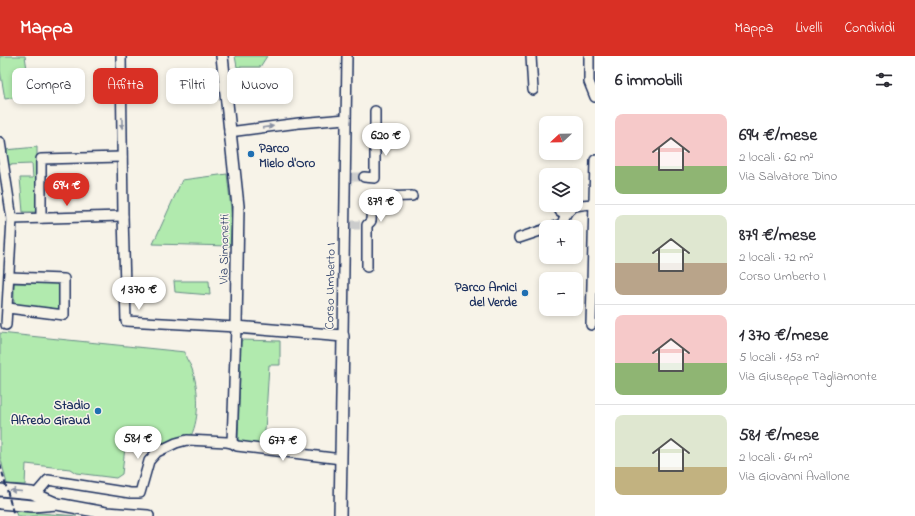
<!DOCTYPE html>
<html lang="it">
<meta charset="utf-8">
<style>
:root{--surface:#fff;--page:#f2f2f3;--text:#2b2b33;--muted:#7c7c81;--line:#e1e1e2;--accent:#d93025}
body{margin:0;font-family:"Indie Flower",sans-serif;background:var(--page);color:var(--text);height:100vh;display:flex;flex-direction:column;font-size:15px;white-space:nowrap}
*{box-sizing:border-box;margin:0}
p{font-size:13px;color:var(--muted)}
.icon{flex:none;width:22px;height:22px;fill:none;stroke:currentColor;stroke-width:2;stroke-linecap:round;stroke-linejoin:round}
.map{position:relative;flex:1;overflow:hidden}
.sheet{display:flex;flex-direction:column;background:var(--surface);width:320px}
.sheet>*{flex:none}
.banner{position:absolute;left:12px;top:12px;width:380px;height:36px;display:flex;gap:8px}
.needle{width:26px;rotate:248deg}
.buttons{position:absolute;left:539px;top:60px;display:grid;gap:8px}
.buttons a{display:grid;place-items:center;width:44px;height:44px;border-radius:8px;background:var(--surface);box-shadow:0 2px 6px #0003;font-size:20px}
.price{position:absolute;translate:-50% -34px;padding:0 9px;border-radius:14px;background:#fff;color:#222;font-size:13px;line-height:26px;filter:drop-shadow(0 1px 2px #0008)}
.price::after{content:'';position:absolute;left:50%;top:24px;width:12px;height:9px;margin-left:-6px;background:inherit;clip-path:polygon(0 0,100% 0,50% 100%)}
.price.selected{background:var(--accent);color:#fff}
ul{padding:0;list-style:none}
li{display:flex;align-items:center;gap:12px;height:100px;padding:0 20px}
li+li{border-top:1px solid var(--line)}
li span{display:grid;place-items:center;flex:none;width:112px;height:80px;border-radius:8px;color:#555}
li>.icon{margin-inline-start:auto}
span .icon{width:48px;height:48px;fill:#fffc;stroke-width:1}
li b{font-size:17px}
h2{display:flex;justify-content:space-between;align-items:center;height:48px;padding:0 20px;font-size:17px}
.pill{padding:0 14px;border-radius:8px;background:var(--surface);box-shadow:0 2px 6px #0003;font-size:14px;line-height:36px}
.pill.selected{background:var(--accent);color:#fff}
header{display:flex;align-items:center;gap:24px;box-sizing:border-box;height:56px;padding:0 20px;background:var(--accent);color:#fff}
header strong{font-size:19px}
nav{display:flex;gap:22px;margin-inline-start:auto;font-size:14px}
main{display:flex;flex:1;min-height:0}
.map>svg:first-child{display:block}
.green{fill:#b1eaae;stroke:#668c86}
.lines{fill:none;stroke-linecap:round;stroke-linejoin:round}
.minor-tunnel{stroke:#cbcccc;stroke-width:9;stroke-dasharray:9 4.5;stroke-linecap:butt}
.minor-casing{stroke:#1b2f5e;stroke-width:12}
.major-casing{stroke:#1b2f5e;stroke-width:14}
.minor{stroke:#f7f3e8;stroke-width:9}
.major{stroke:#f7f3e8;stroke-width:11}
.rail{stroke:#1b2f5e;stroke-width:2;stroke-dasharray:6 3;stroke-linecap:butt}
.oneway{fill:#8991a3}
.poi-dot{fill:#1f6fb2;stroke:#f7f3e8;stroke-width:1.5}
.labels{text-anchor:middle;stroke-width:3;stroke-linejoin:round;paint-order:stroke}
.poi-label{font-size:13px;font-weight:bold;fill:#1b2f5e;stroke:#f7f3e8;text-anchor:end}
.street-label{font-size:13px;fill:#1b2f5e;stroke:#f7f3e8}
</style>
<header>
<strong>Mappa</strong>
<nav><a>Mappa</a><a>Livelli</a><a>Condividi</a></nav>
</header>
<main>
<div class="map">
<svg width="595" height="460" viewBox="0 0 595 460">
<rect width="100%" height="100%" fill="#f7f3e8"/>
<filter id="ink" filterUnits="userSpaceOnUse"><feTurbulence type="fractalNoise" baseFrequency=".025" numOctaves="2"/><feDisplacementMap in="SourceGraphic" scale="8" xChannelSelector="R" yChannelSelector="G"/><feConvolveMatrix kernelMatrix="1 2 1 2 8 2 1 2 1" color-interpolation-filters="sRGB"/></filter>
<g filter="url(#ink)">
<!-- green -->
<g class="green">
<path d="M0,0H25L31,39L5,43L0,14Z"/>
<path d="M235,0H267L260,11H237Z"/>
<path d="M37,91V156H23L20,122H33L32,108L7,109L5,94Z"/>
<path d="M227,118L232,162L230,190L153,188L182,124Z"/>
<path d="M174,225H209L210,239L175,236Z"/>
<path d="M14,227H60V254L14,248Z"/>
<path d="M0,277L185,296C185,303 190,307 192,313C199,333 200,361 191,380L168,387L126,382L122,418L116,422L76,417L70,413L26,408L25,429L7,428L0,400Z"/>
<path d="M241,284L280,285V309H269L264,391L240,387L238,384Z"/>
<path d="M15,455L77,460H17Z"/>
</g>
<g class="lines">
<!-- minor-tunnel -->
<g class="minor-tunnel">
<path d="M351,121H364"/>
<path d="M351,169H363"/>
</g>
<defs>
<g id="minor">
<path d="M121,0L123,160L126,265L236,271L232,387"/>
<path d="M531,0L533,34"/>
<path d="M589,0V26L595,41"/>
<path d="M229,76L299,67L346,63"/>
<path d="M0,86L12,163L6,269"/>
<path d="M364,121L375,122V55"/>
<path d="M559,149L558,151L560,155L565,158"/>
<path d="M41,162V103L122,101"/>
<path d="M12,163L123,160"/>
<path d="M553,171L562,168C568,148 575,149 594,148"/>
<path d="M519,182L546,173"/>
<path d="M367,211V169L371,165L372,146L381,141L412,140"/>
<path d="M8,252L64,259V223L9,221"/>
<path d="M591,269L595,104"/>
<path d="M343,280L347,0"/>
<path d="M36,438L48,424L130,437H140L149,405L157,396L176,387L187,384L227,386L232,387L237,390L341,403"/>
</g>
<g id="major">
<path d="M222,0L238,150L236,271L343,280L340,460"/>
<path d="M0,434L32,437L55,447"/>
<path d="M0,447L33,450L57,448L106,457L148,460"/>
</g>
</defs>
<!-- minor casing -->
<use href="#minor" class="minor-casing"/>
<!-- major casing -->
<use href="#major" class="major-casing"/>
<!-- minor -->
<use href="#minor" class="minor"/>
<!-- major -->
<use href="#major" class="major"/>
<!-- rail -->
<path class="rail" d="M0,408L14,460"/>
</g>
<!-- one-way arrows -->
<defs><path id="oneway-solid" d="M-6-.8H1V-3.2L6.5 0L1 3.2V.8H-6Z"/></defs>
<g class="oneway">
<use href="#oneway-solid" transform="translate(122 67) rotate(89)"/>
<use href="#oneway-solid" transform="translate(268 71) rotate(-8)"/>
<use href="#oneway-solid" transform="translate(16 435) rotate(-175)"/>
</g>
</g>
<!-- markers -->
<g class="poi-dot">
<circle cx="251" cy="98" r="4"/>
<circle cx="525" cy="237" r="4"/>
<circle cx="98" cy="355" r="4"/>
</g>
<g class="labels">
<!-- poi labels -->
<g class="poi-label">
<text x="259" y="96" text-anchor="start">Parco<tspan x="259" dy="15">Mielo d'Oro</tspan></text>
<text x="517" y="235">Parco Amici<tspan x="517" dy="15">del Verde</tspan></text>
<text x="90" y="353">Stadio<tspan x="90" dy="15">Alfredo Giraud</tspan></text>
</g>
<!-- street labels -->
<g class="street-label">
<text transform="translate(223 193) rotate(-89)" y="5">Via Simonetti</text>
<text transform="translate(329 230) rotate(-89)" y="5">Corso Umberto I</text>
</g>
</g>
</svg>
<div class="buttons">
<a><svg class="needle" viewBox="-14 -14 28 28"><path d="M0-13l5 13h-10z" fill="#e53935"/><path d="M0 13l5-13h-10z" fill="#7c7c81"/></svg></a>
<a><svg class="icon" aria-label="layers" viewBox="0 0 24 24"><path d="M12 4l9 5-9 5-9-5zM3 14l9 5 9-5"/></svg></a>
<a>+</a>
<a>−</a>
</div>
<b class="price" style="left:386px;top:101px">620 €</b>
<b class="price selected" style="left:67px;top:151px">694 €</b>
<b class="price" style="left:381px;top:167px">879 €</b>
<b class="price" style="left:139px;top:255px">1 370 €</b>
<b class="price" style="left:138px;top:404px">581 €</b>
<b class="price" style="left:283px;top:406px">677 €</b>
<div class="banner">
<a class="pill">Compra</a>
<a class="pill selected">Affitta</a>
<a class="pill">Filtri</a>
<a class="pill">Nuovo</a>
</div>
</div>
<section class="sheet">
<h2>6 immobili<svg class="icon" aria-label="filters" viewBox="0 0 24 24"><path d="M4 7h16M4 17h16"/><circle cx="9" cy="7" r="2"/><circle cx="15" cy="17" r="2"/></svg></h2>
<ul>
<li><span style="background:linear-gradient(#f6c9c9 65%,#8fb573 0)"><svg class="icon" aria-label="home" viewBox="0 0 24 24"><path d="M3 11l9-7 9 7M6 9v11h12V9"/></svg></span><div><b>694 €/mese</b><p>2 locali · 62 m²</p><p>Via Salvatore Dino</p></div></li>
<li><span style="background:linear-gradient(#dfe7d0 60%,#b9a48a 0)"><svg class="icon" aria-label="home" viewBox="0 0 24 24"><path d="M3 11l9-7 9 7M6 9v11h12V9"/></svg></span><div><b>879 €/mese</b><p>2 locali · 72 m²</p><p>Corso Umberto I</p></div></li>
<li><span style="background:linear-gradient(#f6c9c9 60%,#8fb573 0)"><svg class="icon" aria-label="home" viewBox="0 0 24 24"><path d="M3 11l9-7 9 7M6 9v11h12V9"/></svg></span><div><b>1 370 €/mese</b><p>5 locali · 153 m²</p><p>Via Giuseppe Tagliamonte</p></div></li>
<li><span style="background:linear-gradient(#dfe7d0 65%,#c2b280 0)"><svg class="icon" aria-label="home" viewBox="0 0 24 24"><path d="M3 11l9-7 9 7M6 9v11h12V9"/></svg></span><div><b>581 €/mese</b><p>2 locali · 64 m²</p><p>Via Giovanni Avallone</p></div></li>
</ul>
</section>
</main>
